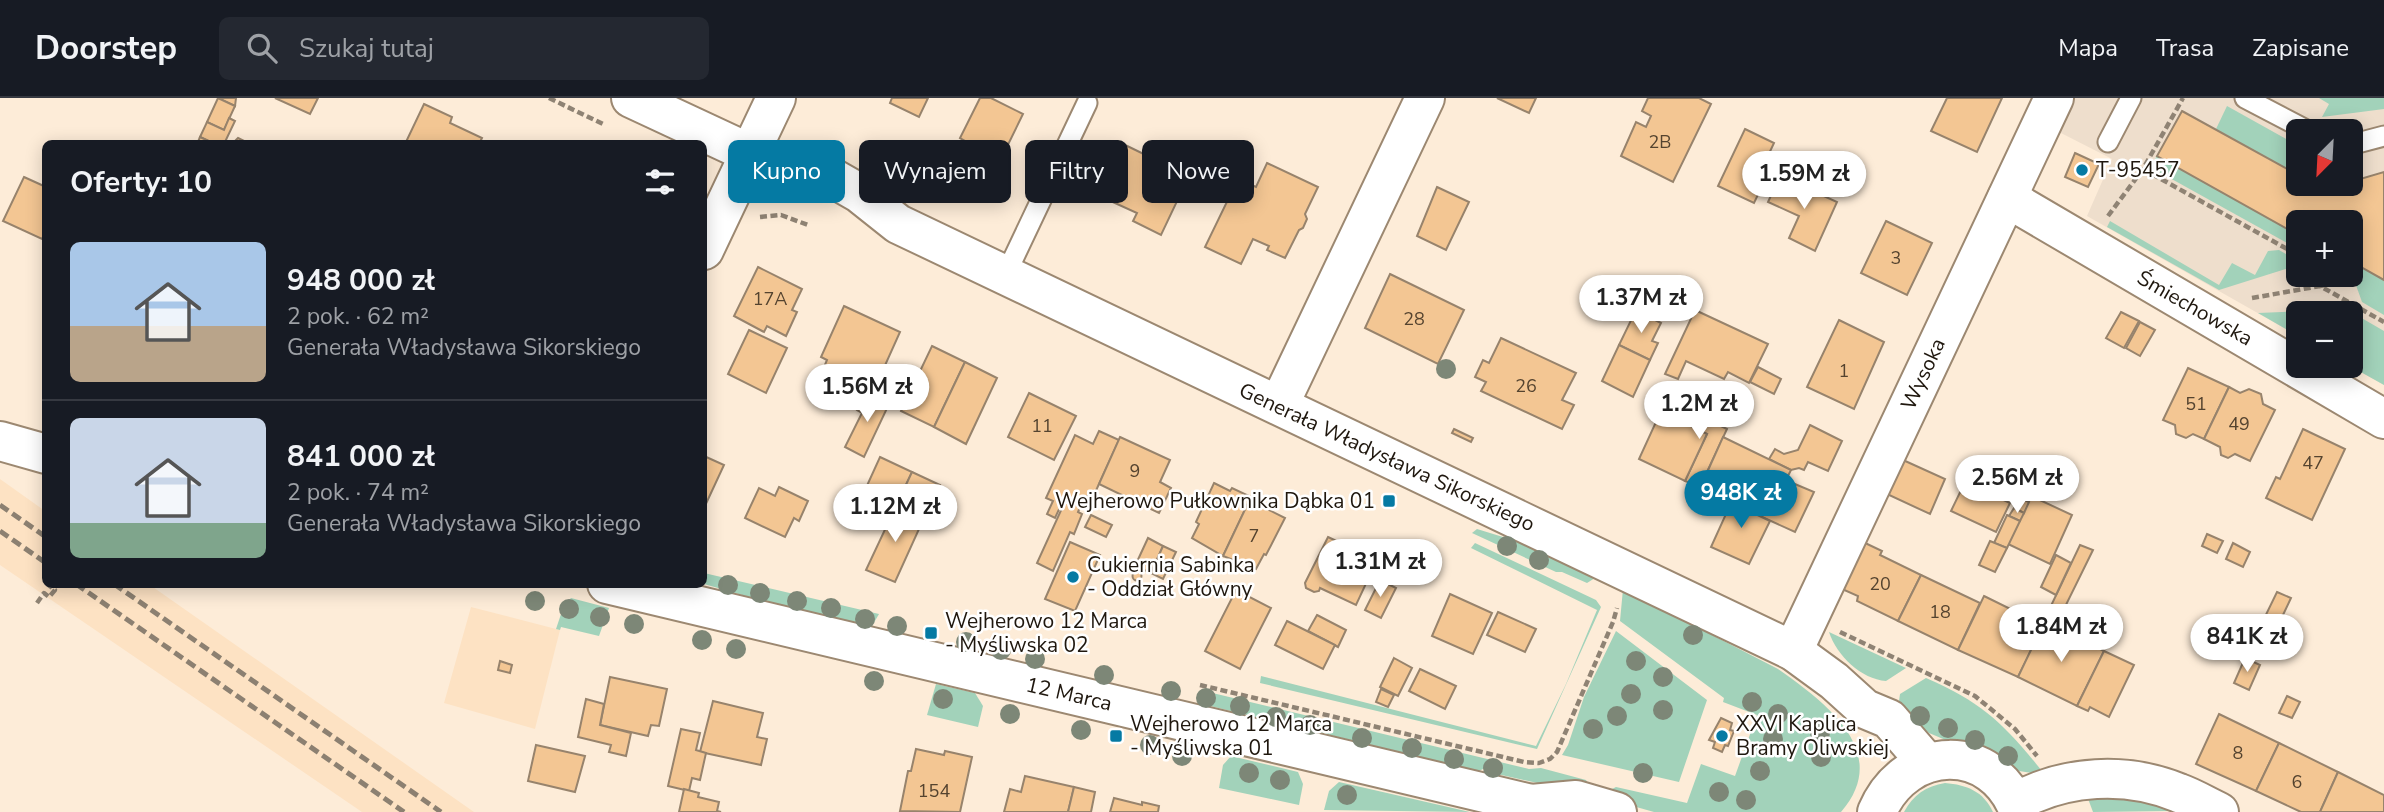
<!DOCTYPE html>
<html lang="pl">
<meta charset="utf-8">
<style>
:root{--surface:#171b24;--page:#242831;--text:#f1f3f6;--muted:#9ea1a6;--line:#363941;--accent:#057aa3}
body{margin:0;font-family:"Nunito Sans",sans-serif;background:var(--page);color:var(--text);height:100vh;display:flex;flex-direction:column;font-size:26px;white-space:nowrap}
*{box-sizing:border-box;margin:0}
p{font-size:23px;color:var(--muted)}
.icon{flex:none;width:38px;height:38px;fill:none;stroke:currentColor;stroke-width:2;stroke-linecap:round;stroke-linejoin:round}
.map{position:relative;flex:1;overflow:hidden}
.sheet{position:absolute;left:42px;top:42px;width:665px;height:448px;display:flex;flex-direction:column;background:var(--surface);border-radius:10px;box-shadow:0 4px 18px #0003}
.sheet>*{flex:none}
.top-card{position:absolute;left:728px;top:42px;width:665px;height:63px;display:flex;gap:14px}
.needle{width:46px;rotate:204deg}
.fabs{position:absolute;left:2286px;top:21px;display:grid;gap:14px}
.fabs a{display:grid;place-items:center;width:77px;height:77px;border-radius:10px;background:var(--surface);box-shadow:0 4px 18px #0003;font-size:35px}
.price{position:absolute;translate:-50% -60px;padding:0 16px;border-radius:24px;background:#fff;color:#222;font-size:23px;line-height:46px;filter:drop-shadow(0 2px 4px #0008)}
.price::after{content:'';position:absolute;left:50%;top:42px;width:21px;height:16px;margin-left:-10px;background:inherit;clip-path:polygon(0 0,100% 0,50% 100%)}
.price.current{background:var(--accent);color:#fff}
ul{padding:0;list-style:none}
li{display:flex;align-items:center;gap:21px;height:175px;padding:0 28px}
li+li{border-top:2px solid var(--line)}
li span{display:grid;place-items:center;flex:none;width:196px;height:140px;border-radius:10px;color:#555}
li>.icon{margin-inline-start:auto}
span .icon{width:84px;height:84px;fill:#fffc;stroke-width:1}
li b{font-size:30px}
h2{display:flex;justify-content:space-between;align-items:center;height:84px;padding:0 28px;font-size:30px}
.pill{padding:0 24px;border-radius:10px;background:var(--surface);box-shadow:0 4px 18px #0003;font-size:24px;line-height:63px}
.pill.current{background:var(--accent);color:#fff}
header{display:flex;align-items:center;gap:42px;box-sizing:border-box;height:98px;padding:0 35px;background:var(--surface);border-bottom:2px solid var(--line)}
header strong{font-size:33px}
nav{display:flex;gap:38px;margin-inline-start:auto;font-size:24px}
.search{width:490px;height:63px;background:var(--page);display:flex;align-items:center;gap:18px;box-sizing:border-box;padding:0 24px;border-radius:10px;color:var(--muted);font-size:26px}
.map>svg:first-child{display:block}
.built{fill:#fde2c3}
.education{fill:#eedecc;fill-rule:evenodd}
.green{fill:#a2d2ba}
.building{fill:#f3c693;stroke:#97836c;stroke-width:2}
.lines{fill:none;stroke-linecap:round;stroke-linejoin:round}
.lane-casing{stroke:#9c8871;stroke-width:23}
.street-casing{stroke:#9c8871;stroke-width:42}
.secondary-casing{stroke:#9c8871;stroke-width:42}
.path{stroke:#8f8374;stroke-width:4.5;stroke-dasharray:7 3.5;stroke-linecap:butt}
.lane{stroke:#fff;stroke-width:19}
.street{stroke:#fff;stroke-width:38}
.secondary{stroke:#fff;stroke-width:38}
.rail{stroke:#8c8071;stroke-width:5;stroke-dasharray:10 5;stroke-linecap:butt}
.tree{fill:#7d8777}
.poi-dot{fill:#057aa3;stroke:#fff;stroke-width:2.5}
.labels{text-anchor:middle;stroke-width:5;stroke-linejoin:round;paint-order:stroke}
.number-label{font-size:18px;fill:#54432f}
.poi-label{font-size:21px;fill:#1f170e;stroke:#fff;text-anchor:start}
.street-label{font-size:21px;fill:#1f170e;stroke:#fff}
</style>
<header>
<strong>Doorstep</strong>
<div class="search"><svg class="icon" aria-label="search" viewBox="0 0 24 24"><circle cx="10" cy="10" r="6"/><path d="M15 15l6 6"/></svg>Szukaj tutaj</div>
<nav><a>Mapa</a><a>Trasa</a><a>Zapisane</a></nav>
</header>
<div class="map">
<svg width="2384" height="714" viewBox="0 0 2384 714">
<rect width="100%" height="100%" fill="#fdecd8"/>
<!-- built -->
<g class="built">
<path d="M0,381L45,413L46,486L150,487L474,714H362L0,467Z"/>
<path d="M471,509L560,532L535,631L444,605Z"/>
</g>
<!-- education -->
<path class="education" d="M2075,0H2384V287L2350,268V215H2298V238L2087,118L2112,61L2059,34ZM2298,33H2350V86H2298ZM2298,124H2350V177H2298Z"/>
<!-- green -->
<g class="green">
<path d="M2319,0H2384V11L2322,19L2329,6Z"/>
<path d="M2227,8L2297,47L2298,77L2216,31Z"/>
<path d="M2157,58L2298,137V151L2150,69Z"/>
<path d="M2110,123L2219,187L2232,165L2255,177L2268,153L2279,152L2298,163V167L2219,192L2107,129Z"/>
<path d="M2356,166L2384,182V217L2362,204L2352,176Z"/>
<path d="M2346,211L2384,233V287L2350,268V215H2298V238L2258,215Z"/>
<path d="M1477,431L1516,443L1595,480L1587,485L1562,474H1556L1472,435Z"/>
<path d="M1475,445L1596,502L1601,509L1537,651L1260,585L1261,578L1536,648L1566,586L1597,512L1471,450Z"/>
<path d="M704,475L879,516L872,528L763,503L704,486Z"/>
<path d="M1623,491L1778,571C1825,604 1893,654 1841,714H1654L1608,701L1610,692L1616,689L1687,705L1701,666L1735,678L1757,617L1723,604L1724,600L1620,523Z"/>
<path d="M571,500L609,510L599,538L561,529L560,532L556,531L564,507Z"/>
<path d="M1616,533L1707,602L1679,684L1562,657L1568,647L1584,599Z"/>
<path d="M1829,534L1906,570L1886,583C1861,581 1837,558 1829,534Z"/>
<path d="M1926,580C1983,605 2003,625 2042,673L2032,675L2019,673L1929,635L1915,623L1899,603L1900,596Z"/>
<path d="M936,586L975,595L983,608L978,629L927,617Z"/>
<path d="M1200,592L1529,671L1541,670L1586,682L1590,688L1578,694L1488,674L1485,670L1479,673L1202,606Z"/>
<path d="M1231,658L1298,674L1303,686L1299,707L1219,690L1223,667Z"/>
<path d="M1339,684L1470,714L1324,712L1329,693Z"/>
<path d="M1945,685C1967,687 1983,693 1993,714H1904C1913,697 1926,688 1945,685Z"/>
<path d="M2087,698L2143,703L2170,713L2093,714Z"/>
</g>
<!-- building -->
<g class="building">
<path d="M218,0H236L235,8Z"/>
<path d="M218,0L235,8L224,32L207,24Z"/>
<path d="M275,0H318L310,16Z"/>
<path d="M892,0H928L919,19L890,5Z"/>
<path d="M980,0H991L1023,16L1000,63L960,40Z"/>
<path d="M1497,0H1536L1529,15Z"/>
<path d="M1648,0H1699L1711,6L1673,84L1621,58L1636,24L1646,29L1651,18L1642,13Z"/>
<path d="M1947,0H2002L1977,54L1931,33Z"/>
<path d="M424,6L452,19L450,25L482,40L479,46H405Z"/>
<path d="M2182,13L2298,77V86H2333L2334,88L2350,86V84L2384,74V182L2354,165L2350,154V124H2298V137L2157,58Z"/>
<path d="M229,20L235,23L224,46H215L200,39L207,24L224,32Z"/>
<path d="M1745,31L1774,45L1758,79L1765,82L1754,105L1718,88Z"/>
<path d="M200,39L215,46H197Z"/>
<path d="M238,40L250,46H232Z"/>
<path d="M1119,44L1189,78L1161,137L1133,123L1137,115L1095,96Z"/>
<path d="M2075,55L2099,66L2088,89L2065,79Z"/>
<path d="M1267,65L1318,89L1305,116L1307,121L1303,130L1299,132L1285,160L1267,152L1269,148L1253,141L1241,166L1205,149L1238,81L1256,89Z"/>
<path d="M1780,78L1837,104L1815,153L1789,140L1799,118L1768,104Z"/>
<path d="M24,79L46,89V133L42,141L3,123Z"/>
<path d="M1437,89L1469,104L1446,152L1417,138Z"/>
<path d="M1886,123L1932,145L1907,197L1861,175Z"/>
<path d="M758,169L802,191L792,212L797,214L786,238L767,228L764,234L734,218Z"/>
<path d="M1390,176L1464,212L1438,266L1365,230Z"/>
<path d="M844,208L900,234L874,292L824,269L827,262L821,259Z"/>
<path d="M1636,212L1661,225L1652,243L1658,245L1650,262L1619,247Z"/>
<path d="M1695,212L1768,246L1749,285L1728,274L1724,281L1686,263L1678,281L1665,276Z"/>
<path d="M2121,214L2139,223L2124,250L2106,240Z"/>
<path d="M1839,222L1884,244L1854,311L1807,289Z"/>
<path d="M2140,224L2155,232L2140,258L2126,250Z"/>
<path d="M749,232L787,250L766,295L728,276Z"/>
<path d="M1501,240L1576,275L1562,302L1574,307L1562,331L1481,293L1486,284L1475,279L1483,262L1489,265Z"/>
<path d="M1619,247L1650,262L1633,299L1602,283Z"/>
<path d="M932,248L965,264L934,329L901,313Z"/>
<path d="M965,264L997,280L966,346L934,329Z"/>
<path d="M1758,269L1781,281L1774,296L1750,284Z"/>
<path d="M2188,270L2229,289L2204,341L2193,336L2186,340L2176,336L2175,327L2163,322Z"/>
<path d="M2229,289L2240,295L2249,291L2261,296L2263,306L2275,312L2250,363L2235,356L2228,360L2221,357L2220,349L2204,341Z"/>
<path d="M865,294L889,306L864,359L845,349L862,315L857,312Z"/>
<path d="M1029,295L1076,318L1054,362L1008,339Z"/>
<path d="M1670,303L1727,331L1700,389L1685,383L1707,336L1664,315Z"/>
<path d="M1661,313L1707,336L1685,383L1639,361Z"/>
<path d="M1810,327L1842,343L1828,373L1808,364L1804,372L1799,370L1791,372L1769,361L1775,351L1784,356L1798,352Z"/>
<path d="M1454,331L1473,340L1471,344L1452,335Z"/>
<path d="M2303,331L2345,351L2312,422L2266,400L2276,379L2280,381Z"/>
<path d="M1099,333L1119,342L1094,397L1089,395L1085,402H1083L1078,414L1082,416L1074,436L1070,434L1053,473L1037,465L1063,408L1061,407L1055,420L1047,416L1053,403L1046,400L1075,337L1093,346Z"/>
<path d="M1120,339L1170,362L1160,384L1171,390L1159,415L1099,386Z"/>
<path d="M1723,339L1791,372L1786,382L1783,381L1776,396L1760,389L1754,403L1736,394L1732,397L1724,393L1722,388L1705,379Z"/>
<path d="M704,358L724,367L704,410Z"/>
<path d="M880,359L912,374L897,406L865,392Z"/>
<path d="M1903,362L1945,381L1930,416L1887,396Z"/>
<path d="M912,374L940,387L924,420L897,406Z"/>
<path d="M1783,381L1814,394L1795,434L1749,413L1760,389L1776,396Z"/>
<path d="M1965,384L2010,405L1996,434L1951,413Z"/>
<path d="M1214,385L1230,393L1232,390L1251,399L1223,458L1192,440L1199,426L1196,424Z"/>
<path d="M779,389L808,403L799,423L794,420L785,439L745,420L759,390L775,398Z"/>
<path d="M1736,394L1754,403L1749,413L1770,423L1749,466L1711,449Z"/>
<path d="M2031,398L2072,417L2050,466L2008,446Z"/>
<path d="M1251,399L1270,409L1269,412L1285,420L1266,457L1264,456L1256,471L1223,458Z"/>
<path d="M2020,400L2029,404L2024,415L2015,410Z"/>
<path d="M897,406L924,420L895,484L866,472Z"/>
<path d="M2014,410L2024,415L2020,423L2009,418Z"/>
<path d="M1091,417L1112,427L1106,439L1085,429Z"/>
<path d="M2007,417L2020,423L2007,450L1994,445Z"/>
<path d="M2207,436L2223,443L2217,455L2202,448Z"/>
<path d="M1328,439L1377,462L1356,507L1320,490L1319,493L1314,494L1306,490L1305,485Z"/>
<path d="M1148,440L1163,448L1151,475L1135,468Z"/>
<path d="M1990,443L2007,450L1995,474L1979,467Z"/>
<path d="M1070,444L1100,457L1075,513L1045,501Z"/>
<path d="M1863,444L1882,453L1880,457L1921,477L1898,523L1857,503L1858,498L1842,491Z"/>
<path d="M2233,445L2250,454L2243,469L2226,461Z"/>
<path d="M2080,447L2093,452L2061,517L2049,512Z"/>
<path d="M1163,448L1176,454L1163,481L1151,475Z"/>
<path d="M2056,457L2071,465L2056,497L2041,489Z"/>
<circle cx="1137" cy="478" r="4.5"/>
<path d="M1921,477L1980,505L1958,552L1898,523Z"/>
<path d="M1380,482L1396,490L1381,520L1365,512Z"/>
<path d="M1236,492L1271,510L1240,571L1205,553Z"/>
<path d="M2277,494L2291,500L2273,538L2259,531Z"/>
<path d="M1450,496L1492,515L1473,556L1432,538Z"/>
<path d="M1984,498L2043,527L2018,579L1958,552Z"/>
<path d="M1498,514L1536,531L1525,554L1487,537Z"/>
<path d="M1317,517L1346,532L1338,549L1308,533Z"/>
<path d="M1287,523L1335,547L1323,571L1275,547Z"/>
<path d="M2045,523L2104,553L2077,608L2018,579Z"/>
<path d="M2104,553L2134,567L2109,619L2090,609L2088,613L2077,608Z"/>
<path d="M1394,560L1412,570L1398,598L1380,589Z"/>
<path d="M2245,560L2260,567L2249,592L2234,585Z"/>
<path d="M500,563L512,567L510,575L498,572Z"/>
<path d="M1420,571L1456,588L1445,611L1409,593Z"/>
<path d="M610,579L667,591L659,628L651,627L648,638L600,627Z"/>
<path d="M1381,591L1394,597L1388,609L1376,604Z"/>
<path d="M2287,598L2300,604L2292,620L2279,615Z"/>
<path d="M586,601L604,606L600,627L631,635L626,658L609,654L611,647L578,639Z"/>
<path d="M713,603L763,615L757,639L767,641L761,667L700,654Z"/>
<path d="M2219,616L2279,645L2256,693L2196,666Z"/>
<path d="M1721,620L1732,625L1730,632L1734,633L1728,648L1725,647L1722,654L1713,650L1715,644L1709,642Z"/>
<path d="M681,631L700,635L696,652L706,655L700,682L692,680L689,693L668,688Z"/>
<path d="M2279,645L2338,674L2320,714H2301L2256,693Z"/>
<path d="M536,647L585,658L575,694L528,683Z"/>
<path d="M916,651L944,657L945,653L972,659L960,714L900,713L908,673H911Z"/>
<path d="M2338,674L2384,697V714H2320Z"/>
<path d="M1025,678L1074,689L1068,714H1004L1010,691L1021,694Z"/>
<path d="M1074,689L1095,694L1091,714H1068Z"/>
<path d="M684,691L699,695L698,699L719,704L717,713L721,714H679Z"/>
<path d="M1114,700L1142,707V704L1159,708L1158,714H1110Z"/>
</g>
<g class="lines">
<defs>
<g id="lane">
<path d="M2245,0L2308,33"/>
<path d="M2108,44L2131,0"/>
<path d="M2350,47L2384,38"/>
<path d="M1005,178L1087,5"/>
</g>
<g id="street">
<path d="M2007,100L2384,321"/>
<path d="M1279,307L1425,0"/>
<path d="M1793,553L2054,0"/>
<path d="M2016,704C2065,677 2126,673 2179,695C2193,700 2206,708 2219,714"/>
</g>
<g id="secondary">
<path d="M631,0L749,55L831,79L859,95L898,126L1793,553L1834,583L1865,611L1889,621L1927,665"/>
<path d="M704,152L776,0"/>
<path d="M0,343L46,356"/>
<path d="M607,486L1531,706L1545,714"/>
<path d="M1531,706L1576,702L1617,714"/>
<path d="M1877,714C1906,646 1993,643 2019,714"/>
</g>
</defs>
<!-- lane casing -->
<use href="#lane" class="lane-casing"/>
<!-- street casing -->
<use href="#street" class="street-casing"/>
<!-- secondary casing -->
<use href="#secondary" class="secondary-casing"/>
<!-- path -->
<g class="path">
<path d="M549,0L605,27"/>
<path d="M2143,71L2298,157"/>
<path d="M2108,118L2143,71L2183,0"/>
<path d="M760,119L781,117L808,127"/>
<path d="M2315,177L2320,188L2345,183L2343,177"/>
<path d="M2252,200L2320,188L2384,224"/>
<path d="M37,505L44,495L49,499L55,492L47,486"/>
<path d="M1840,534L1975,598L2015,631L2037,658"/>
<path d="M1200,587L1524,664L1539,665L1550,661L1557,654L1613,524L1617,510"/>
</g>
<!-- lane -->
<use href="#lane" class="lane"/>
<!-- street -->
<use href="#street" class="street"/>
<!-- secondary -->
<use href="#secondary" class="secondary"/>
<!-- rail -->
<g class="rail">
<path d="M0,407L46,439"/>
<path d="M0,433L46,465"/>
<path d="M76,486L404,714"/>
<path d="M114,486L441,714"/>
</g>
</g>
<!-- trees -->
<g class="tree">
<circle cx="1446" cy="271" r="10"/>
<circle cx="1507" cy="448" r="10"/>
<circle cx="1539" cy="462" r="10"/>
<circle cx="728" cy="487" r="10"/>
<circle cx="760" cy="495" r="10"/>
<circle cx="535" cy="503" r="10"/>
<circle cx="797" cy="503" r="10"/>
<circle cx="831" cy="510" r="10"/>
<circle cx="569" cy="511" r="10"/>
<circle cx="600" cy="519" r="10"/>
<circle cx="865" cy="521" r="10"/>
<circle cx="634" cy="526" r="10"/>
<circle cx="897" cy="528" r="10"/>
<circle cx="1693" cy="537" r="10"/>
<circle cx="702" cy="542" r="10"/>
<circle cx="966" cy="544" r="10"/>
<circle cx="736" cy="551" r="10"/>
<circle cx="1001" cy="552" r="10"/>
<circle cx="1035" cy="561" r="10"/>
<circle cx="1636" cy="563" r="10"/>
<circle cx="1104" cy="577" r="10"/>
<circle cx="1663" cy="579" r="10"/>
<circle cx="874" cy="583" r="10"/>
<circle cx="1171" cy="593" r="10"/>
<circle cx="1631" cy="596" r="10"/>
<circle cx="1206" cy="600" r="10"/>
<circle cx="943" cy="601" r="10"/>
<circle cx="1752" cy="604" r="10"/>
<circle cx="1240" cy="608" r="10"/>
<circle cx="1663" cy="612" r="10"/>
<circle cx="1010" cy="616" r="10"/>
<circle cx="1778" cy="616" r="10"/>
<circle cx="1617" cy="618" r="10"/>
<circle cx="1920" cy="618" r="10"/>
<circle cx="1276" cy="619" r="10"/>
<circle cx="1310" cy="627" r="10"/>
<circle cx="1948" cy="630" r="10"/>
<circle cx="1593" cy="631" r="10"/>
<circle cx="1081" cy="632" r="10"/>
<circle cx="1820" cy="635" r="10"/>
<circle cx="1362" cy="640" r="10"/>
<circle cx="1773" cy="641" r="10"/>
<circle cx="1975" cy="642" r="10"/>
<circle cx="1150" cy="647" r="10"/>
<circle cx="1412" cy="650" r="10"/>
<circle cx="1182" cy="658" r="10"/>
<circle cx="2008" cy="658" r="10"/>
<circle cx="1821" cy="659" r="10"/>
<circle cx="1454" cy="661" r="10"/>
<circle cx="1493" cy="670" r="10"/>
<circle cx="1760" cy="673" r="10"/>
<circle cx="1249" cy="675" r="10"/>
<circle cx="1643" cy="675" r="10"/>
<circle cx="1280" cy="682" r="10"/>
<circle cx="1719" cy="694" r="10"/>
<circle cx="1347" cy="697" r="10"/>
<circle cx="1746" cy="702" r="10"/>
</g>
<!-- markers -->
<g class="poi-dot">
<circle cx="2082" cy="72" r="7"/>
<rect x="1382" y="396" width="14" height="14" rx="3.5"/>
<circle cx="1073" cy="479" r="7"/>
<rect x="924" y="528" width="14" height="14" rx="3.5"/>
<rect x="1109" y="631" width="14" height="14" rx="3.5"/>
<circle cx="1722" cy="638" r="7"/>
</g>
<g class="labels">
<!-- number labels -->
<g class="number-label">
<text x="1660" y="50">2B</text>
<text x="1896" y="166">3</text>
<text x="770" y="207">17A</text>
<text x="1414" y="227">28</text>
<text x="1844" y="279">1</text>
<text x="1526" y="294">26</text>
<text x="2196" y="312">51</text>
<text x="2239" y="332">49</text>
<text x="1042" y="334">11</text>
<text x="2313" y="371">47</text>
<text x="1135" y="379">9</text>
<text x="1254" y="444">7</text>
<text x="1880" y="492">20</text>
<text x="1940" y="520">18</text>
<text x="2238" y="661">8</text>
<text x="2297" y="690">6</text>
<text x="934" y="699">154</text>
</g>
<!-- poi labels -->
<g class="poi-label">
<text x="2096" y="79">T-95457</text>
<text x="1375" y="410" text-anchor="end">Wejherowo Pułkownika Dąbka 01</text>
<text x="1087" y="474">Cukiernia Sabinka<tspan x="1087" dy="24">- Oddział Główny</tspan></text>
<text x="945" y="530">Wejherowo 12 Marca<tspan x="945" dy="24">- Myśliwska 02</tspan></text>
<text x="1130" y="633">Wejherowo 12 Marca<tspan x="1130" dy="24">- Myśliwska 01</tspan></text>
<text x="1736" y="633">XXVI Kaplica<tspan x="1736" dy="24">Bramy Oliwskiej</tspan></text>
</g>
<!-- street labels -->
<g class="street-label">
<text transform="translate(2195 210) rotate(30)" y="7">Śmiechowska</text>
<text transform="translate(1923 276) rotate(-65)" y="7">Wysoka</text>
<text transform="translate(1387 359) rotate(25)" y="7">Generała Władysława Sikorskiego</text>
<text transform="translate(1069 596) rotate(13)" y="7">12 Marca</text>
</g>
</g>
</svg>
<div class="fabs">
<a><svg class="needle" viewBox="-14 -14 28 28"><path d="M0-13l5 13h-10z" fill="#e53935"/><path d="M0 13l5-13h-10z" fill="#9ea1a6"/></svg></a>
<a>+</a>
<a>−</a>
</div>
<b class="price" style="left:1804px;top:113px">1.59M zł</b>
<b class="price" style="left:1641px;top:237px">1.37M zł</b>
<b class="price" style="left:867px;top:326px">1.56M zł</b>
<b class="price" style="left:1699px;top:343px">1.2M zł</b>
<b class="price" style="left:2017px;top:417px">2.56M zł</b>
<b class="price current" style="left:1741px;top:432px">948K zł</b>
<b class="price" style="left:895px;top:446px">1.12M zł</b>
<b class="price" style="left:1380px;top:501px">1.31M zł</b>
<b class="price" style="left:2061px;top:566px">1.84M zł</b>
<b class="price" style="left:2247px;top:576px">841K zł</b>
<div class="top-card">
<a class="pill current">Kupno</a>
<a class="pill">Wynajem</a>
<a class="pill">Filtry</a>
<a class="pill">Nowe</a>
</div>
<section class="sheet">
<h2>Oferty: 10<svg class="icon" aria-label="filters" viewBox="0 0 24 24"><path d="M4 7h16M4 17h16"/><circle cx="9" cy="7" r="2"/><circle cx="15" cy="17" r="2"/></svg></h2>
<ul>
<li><span style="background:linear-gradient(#a9c7e8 60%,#b9a48a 0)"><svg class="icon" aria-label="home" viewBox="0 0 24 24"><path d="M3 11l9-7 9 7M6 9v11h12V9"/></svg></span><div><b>948 000 zł</b><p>2 pok. · 62 m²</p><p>Generała Władysława Sikorskiego</p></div></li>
<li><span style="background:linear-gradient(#c9d6e8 75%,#7fa58c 0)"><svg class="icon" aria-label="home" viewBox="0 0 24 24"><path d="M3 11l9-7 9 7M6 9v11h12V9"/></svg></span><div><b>841 000 zł</b><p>2 pok. · 74 m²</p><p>Generała Władysława Sikorskiego</p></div></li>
</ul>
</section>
</div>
